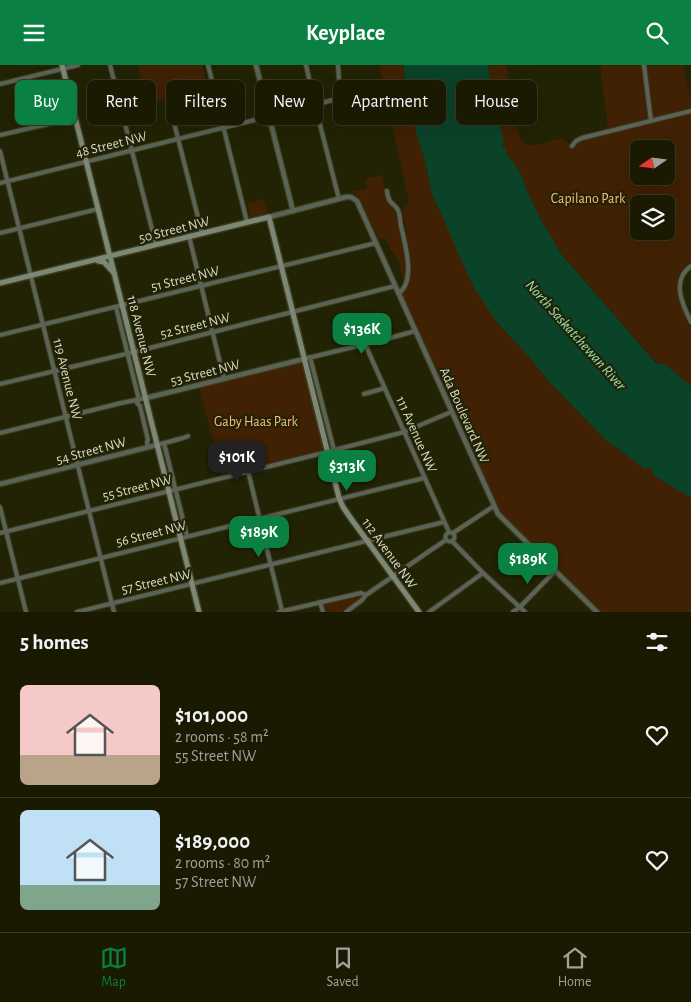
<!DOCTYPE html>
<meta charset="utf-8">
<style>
:root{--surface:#1a1a03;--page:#272712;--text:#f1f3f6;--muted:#9fa19a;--line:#383825;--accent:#0b8043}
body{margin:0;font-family:"Alegreya Sans",sans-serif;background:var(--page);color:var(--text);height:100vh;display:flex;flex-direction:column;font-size:19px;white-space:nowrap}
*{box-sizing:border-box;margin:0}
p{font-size:16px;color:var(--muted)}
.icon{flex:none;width:28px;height:28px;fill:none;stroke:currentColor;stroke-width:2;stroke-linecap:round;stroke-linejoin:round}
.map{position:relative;height:547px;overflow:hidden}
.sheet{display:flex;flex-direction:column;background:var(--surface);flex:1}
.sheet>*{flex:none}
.top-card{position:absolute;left:15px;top:15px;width:661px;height:45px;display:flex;gap:10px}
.needle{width:32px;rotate:256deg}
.buttons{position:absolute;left:630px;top:75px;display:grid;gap:10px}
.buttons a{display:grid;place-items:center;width:45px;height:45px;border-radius:8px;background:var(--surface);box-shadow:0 5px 20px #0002,0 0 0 1px var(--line);font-size:25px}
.price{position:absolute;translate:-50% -42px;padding:0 11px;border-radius:10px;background:var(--accent);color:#fff;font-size:16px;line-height:32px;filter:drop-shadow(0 1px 2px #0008)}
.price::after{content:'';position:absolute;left:50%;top:30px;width:15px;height:11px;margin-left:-8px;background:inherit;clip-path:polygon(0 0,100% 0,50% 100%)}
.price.current{background:#222;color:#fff}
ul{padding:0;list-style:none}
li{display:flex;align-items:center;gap:15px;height:125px;padding:0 20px}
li+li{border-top:1px solid var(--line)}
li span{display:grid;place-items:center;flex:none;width:140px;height:100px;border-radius:8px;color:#555}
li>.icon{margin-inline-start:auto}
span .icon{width:60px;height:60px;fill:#fffc;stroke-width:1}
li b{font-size:21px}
h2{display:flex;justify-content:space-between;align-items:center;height:60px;padding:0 20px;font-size:21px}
.chip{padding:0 18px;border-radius:8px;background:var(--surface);box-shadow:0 5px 20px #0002,0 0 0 1px var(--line);font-size:18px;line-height:45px}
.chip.current{background:var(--accent);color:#fff}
header{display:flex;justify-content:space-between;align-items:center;height:65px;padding:0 20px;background:var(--accent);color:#fff;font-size:22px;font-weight:700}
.tabs{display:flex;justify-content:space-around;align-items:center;height:70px;border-top:1px solid var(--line);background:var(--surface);font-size:14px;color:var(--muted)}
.tabs a{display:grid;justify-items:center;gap:2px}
.tabs .current{color:var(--accent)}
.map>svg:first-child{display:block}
.green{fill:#402103;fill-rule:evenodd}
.water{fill:#0b4329}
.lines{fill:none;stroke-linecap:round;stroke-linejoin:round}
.minor-casing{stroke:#3c3c20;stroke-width:6}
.tertiary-casing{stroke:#3c3c20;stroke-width:7}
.secondary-casing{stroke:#3c3c20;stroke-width:8}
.minor{stroke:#5b6256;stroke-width:4}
.tertiary{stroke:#5b6256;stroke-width:4.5}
.secondary{stroke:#7c8875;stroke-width:5}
.labels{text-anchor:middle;stroke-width:4.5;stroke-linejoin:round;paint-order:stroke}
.street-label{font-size:14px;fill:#d9dac9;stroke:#222204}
.park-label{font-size:14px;fill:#fcba83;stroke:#222204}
.water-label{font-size:15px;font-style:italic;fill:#92e2b3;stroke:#222204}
</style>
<header><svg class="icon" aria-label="menu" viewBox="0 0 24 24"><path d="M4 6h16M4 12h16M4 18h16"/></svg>Keyplace<svg class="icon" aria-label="search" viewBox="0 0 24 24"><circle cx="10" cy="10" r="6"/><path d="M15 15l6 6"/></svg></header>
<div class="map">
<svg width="691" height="547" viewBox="0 0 691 547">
<rect width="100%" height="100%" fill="#222204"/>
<!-- green -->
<g class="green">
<path d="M137,0H202L213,44L175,53L170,33L148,38Z"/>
<path d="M379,0H403L410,48L425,96L432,129L496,256L529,292L550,318L606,375L645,404L648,402L652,405L653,410L691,433V547H601L499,446L462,365L401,228C403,227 406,225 407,223C416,207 405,161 402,143L409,138Z"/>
<path d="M488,0H506L520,73C521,75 524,78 526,79C533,82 554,75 563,73L565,77L576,82L577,80L584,74L668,53L691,49V197L685,201L679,210L677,218V229L681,241L691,263V321L666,300L657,298L562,190L541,155L527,126L521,109L513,96L506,89V83H503L501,80L502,71L499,62L504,57L497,53ZM639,84H666V111H639ZM639,139H666V166H639Z"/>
<path d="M600,0H683L688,22L691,24L689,25L691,33V43L608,64Z"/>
<path d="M382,110L385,124L386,133L395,147L405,182L406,207V215L404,220L400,200L397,193L391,186L387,176L384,173L379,175L359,132L357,131L352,127L353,126L367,123L365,114Z"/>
<path d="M264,134L268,148L250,152L247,138Z"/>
<path d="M298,298L302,300L323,383L321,387L222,411L199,322Z"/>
<path d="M361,530L363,531L362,533L343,547H324L323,540L324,539Z"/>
</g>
<!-- water -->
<path class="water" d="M403,0H488L497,53L504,54V57L500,62L504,77L503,80L502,81L504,83L506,82V89L513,96L521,109L527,126L541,155L562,190L656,298L666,300L691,321V433L653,410L652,405L648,402L645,404L606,375L550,318L529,292L496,256L473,221L457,186L448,164L432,129L425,96L410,48Z"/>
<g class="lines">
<defs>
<g id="minor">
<path d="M110,0L156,180"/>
<path d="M208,0L247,157"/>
<path d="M338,0L340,30L336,34L315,40L339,134"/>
<path d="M644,0L651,56"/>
<path d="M0,19L78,0"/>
<path d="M168,34L202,168"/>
<path d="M0,70L75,53"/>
<path d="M572,81L576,76L582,73L691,46"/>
<path d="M0,86L114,547"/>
<path d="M0,118L315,40L306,0"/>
<path d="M387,126C389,141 393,136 398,145C400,150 400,156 401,161C405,179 416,216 399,228"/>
<path d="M0,168L98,144"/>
<path d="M189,171L224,314"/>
<path d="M691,201C671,215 682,239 691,257"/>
<path d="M116,242L139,335"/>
<path d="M0,270L376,178"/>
<path d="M365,279L449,467"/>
<path d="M310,292L334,385"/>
<path d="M304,294L390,273L415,266"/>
<path d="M0,319L134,287L395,221"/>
<path d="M364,329L385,323"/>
<path d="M137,335V338L140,341L148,375L147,377L148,382"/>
<path d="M0,368L121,338L146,333"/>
<path d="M164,378L187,471"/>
<path d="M157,380L183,373L188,371"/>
<path d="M248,406L282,546"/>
<path d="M0,442L26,547"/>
<circle cx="450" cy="472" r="4.5"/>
<path d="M0,468L327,387L404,367L451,347"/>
<path d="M453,468L494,441"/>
<path d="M452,476L483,508L525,547"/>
<path d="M0,518L424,413"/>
<path d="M320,537L323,547"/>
<path d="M77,547L444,457"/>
<path d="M279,547L361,528L366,530"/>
<path d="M346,547L362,535L366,530L428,487L446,475"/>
<path d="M429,547L483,508"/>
<path d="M513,547L520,542L555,506"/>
</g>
<g id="tertiary">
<path d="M256,0L293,146"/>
<path d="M269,152L346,132H351L357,136L498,449L597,547"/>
<path d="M146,333L304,294"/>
<path d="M0,419L157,380"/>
</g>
<g id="secondary">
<path d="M62,0L199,547"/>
<path d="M98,196L104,197L114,208"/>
<path d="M0,218L269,152L339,433L343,442L352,455L419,547"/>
</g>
</defs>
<!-- minor casing -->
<use href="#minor" class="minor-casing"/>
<!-- tertiary casing -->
<use href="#tertiary" class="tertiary-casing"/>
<!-- secondary casing -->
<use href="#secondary" class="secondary-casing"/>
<!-- minor -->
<use href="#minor" class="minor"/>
<!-- tertiary -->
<use href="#tertiary" class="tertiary"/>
<!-- secondary -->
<use href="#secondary" class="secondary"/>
</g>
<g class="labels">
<!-- street labels -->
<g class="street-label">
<text transform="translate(111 79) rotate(-14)" y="5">48 Street NW</text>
<text transform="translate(174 164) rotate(-14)" y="5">50 Street NW</text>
<text transform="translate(185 213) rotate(-14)" y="5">51 Street NW</text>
<text transform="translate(195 260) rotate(-14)" y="5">52 Street NW</text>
<text transform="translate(142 271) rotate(76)" y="5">118 Avenue NW</text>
<text transform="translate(205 307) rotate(-14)" y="5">53 Street NW</text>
<text transform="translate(68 314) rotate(76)" y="5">119 Avenue NW</text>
<text transform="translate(465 350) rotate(66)" y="5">Ada Boulevard NW</text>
<text transform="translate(417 369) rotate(66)" y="5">111 Avenue NW</text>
<text transform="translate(91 385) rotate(-15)" y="5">54 Street NW</text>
<text transform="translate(137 422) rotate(-14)" y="5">55 Street NW</text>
<text transform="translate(151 468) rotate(-14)" y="5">56 Street NW</text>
<text transform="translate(390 488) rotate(54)" y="5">112 Avenue NW</text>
<text transform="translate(156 516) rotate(-13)" y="5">57 Street NW</text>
</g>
<!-- park labels -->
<g class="park-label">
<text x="588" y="138">Capilano Park</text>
<text x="256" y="361">Gaby Haas Park</text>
</g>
<!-- water labels -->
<g class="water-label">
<text transform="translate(576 270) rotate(48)" y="5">North Saskatchewan River</text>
</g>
</g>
</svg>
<div class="buttons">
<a><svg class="needle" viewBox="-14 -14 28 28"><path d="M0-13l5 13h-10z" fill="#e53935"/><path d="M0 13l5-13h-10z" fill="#9fa19a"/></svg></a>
<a><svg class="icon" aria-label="layers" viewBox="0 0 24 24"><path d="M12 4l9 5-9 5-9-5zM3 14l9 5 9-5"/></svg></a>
</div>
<b class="price" style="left:362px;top:290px">$136K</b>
<b class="price current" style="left:237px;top:418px">$101K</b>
<b class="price" style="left:347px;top:427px">$313K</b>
<b class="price" style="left:259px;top:493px">$189K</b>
<b class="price" style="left:528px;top:520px">$189K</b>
<div class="top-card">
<a class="chip current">Buy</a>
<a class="chip">Rent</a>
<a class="chip">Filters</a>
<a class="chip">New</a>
<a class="chip">Apartment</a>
<a class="chip">House</a>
</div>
</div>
<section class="sheet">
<h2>5 homes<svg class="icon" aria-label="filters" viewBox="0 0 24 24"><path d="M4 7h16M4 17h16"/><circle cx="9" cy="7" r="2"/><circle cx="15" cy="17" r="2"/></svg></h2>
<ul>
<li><span style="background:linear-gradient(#f6c9c9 70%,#b9a48a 0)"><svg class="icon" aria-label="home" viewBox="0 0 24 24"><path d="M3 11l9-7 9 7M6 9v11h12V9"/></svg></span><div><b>$101,000</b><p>2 rooms · 58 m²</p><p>55 Street NW</p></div><svg class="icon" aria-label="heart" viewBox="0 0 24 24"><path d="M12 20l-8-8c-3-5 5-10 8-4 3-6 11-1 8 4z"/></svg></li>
<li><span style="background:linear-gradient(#bfe0f5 75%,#7fa58c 0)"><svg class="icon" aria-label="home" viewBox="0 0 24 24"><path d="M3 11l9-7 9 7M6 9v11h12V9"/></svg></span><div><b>$189,000</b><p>2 rooms · 80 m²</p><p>57 Street NW</p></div><svg class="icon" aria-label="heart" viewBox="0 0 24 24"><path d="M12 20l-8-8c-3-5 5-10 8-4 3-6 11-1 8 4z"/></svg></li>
</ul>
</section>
<nav class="tabs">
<a class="current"><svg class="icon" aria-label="map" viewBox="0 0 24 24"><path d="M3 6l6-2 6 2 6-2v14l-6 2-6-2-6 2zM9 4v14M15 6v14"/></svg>Map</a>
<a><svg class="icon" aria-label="saved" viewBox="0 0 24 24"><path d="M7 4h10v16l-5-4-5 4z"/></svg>Saved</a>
<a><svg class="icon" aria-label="home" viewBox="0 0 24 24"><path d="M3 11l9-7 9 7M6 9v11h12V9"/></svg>Home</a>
</nav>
